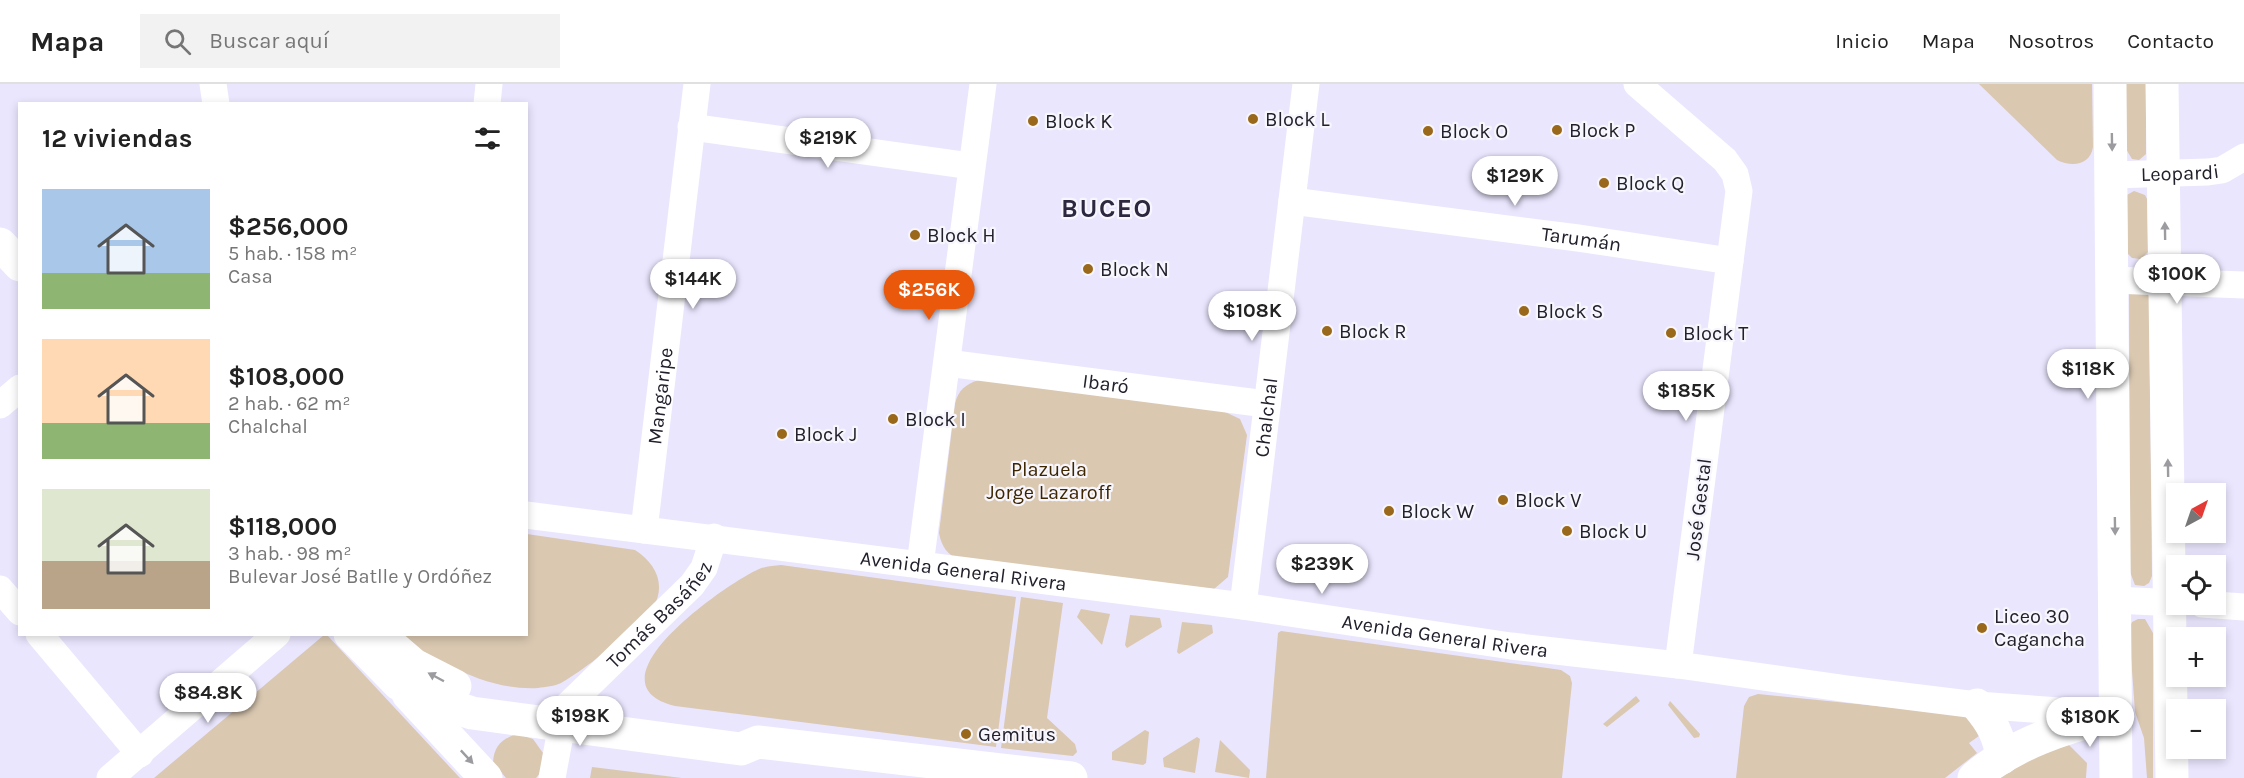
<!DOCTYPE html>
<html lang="es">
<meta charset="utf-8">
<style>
:root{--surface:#fff;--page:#f2f2f2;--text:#222;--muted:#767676;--line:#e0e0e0;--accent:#ea580c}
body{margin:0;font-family:Karla,sans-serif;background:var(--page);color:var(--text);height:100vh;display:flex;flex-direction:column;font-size:22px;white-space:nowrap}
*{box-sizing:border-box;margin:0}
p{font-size:20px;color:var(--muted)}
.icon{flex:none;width:33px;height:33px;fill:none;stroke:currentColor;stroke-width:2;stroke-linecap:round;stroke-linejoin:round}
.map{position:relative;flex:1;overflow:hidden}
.sheet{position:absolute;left:18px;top:18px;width:510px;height:534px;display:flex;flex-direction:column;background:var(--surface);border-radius:0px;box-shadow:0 3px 9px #0003}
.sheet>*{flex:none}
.needle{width:39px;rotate:40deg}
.tools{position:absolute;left:2166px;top:399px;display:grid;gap:12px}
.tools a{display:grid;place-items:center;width:60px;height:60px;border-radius:0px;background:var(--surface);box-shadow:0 3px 9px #0003;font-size:30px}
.price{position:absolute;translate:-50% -51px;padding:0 14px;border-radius:21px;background:#fff;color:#222;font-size:20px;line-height:39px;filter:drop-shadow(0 2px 3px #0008)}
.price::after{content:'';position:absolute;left:50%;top:36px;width:18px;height:14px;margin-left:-9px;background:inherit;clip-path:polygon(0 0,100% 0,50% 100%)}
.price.active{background:var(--accent);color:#fff}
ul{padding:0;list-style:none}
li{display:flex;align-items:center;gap:18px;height:150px;padding:0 24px}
li span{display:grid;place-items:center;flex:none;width:168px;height:120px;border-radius:0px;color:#555}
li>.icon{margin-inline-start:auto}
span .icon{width:72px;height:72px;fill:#fffc;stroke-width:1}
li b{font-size:26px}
h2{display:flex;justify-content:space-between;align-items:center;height:72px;padding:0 24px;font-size:26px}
header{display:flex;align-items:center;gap:36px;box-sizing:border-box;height:84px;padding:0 30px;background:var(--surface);border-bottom:2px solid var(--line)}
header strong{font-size:28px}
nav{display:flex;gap:33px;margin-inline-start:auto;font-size:21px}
.search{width:420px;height:54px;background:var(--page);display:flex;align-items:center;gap:15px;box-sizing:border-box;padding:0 21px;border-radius:0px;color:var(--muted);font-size:22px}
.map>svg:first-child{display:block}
.green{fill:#dac8b1}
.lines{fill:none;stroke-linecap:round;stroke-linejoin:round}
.street{stroke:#fff;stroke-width:27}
.secondary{stroke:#fff;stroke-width:33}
.oneway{fill:#9c9ba0}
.poi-dot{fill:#99681a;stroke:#f7f6fc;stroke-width:2}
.labels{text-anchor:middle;stroke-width:4.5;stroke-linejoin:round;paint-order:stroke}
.poi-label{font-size:20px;fill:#22202b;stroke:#f7f6fc;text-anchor:start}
.street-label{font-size:20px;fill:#22202b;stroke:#f7f6fc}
.park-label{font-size:20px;fill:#3d2500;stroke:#f7f6fc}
.district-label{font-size:26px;font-weight:bold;letter-spacing:1.5px;fill:#2d283f;stroke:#f7f6fc}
</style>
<header>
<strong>Mapa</strong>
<div class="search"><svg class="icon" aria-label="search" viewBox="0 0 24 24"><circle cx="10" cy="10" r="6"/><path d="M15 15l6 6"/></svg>Buscar aquí</div>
<nav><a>Inicio</a><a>Mapa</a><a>Nosotros</a><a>Contacto</a></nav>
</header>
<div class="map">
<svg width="2244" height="694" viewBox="0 0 2244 694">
<rect width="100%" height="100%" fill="#eae6fe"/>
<!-- green -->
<g class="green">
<path d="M1979,0H2092L2093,63C2090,82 2071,83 2057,76Z"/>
<path d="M2124,0H2146V70L2139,76L2132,75L2126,65Z"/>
<path d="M2134,107L2145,111L2147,115L2148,168L2141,175L2132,174L2128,170L2127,111Z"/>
<path d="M2129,209H2147L2149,212L2152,492L2149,499L2144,502L2135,501L2130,488Z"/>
<path d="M979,296L1223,327L1240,335L1247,351L1228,493L1214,505L959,477C947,469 942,464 939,449L955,320C958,306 966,300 979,296Z"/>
<path d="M527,450L635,466C655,479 667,500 653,524C643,541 580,589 561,599C555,602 545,603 538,604C485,607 438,576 394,551L526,550Z"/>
<path d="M781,481L1016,513L996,663L675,622C583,599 727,499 759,485C766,482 774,482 781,481Z"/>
<path d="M1021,513L1063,519L1047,634L1075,660L1077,668L1073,672L1001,664Z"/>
<path d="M1081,525L1110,530L1102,561L1077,533Z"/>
<path d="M1130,531L1160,534L1162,543L1127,564L1125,561Z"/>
<path d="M2138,535H2145L2153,549V694H2147L2144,654L2135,628L2129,545L2132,538Z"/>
<path d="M1182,538L1212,541L1213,549L1179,570L1177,568Z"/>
<path d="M1281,547L1561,586L1570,592L1572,599L1562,694H1266L1278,549Z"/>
<path d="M324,551H327L460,694H154Z"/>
<path d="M1758,610L1956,630L1972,633L1986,647L1969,659L1977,669L1945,694H1736L1744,622L1749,613Z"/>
<path d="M1636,612L1640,617L1607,643L1603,640Z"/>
<path d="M1670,617L1700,650L1699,653L1694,654L1668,621Z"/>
<path d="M1145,646L1149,648L1146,679L1143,681L1112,676V668Z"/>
<path d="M518,650L533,655L543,669L541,688L536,694H506L493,678C494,662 502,654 518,650Z"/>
<path d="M1197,653L1200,655L1195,689L1164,683L1163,674Z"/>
<path d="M1220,656L1250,686L1249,694L1215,688Z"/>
<path d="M2068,660L2087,679L2086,694H1994L2015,679Z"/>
<path d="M592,683L682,694H590Z"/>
</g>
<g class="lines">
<!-- street -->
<g class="street">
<path d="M213,0L216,20"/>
<path d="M1637,0L1725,76L1735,90L1739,107L1678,581"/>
<path d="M487,20L489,0"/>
<path d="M691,43L971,82"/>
<path id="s1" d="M2112,91L2208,88L2222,86L2244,73"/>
<path id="s2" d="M1292,117L1578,154L1730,177"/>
<path d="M2112,196L2244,201"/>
<path id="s3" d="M947,279L1266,320"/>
<path d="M0,321L20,304"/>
<path id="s4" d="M526,431L1243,522L1511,562L1678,581L1848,605L1977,621L2101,630"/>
<path id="s5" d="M644,446L697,0"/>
<path d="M920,481L983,0"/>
<path d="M0,505L20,528"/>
<path d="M2115,516L2176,519"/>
<path d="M2202,520L2244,523"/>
<path id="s6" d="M1243,522L1306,0"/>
<path d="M39,550L140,670"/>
<path d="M110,694L277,550"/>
<path id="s7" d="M552,694L565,624L692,501L704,484L714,453"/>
</g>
<!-- secondary -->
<g class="secondary">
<path d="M2110,0L2116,694"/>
<path d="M2162,0L2172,694"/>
<path d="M0,160L20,181"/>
<path d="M350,550L399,600L438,618L472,629L741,665L758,658L1071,694"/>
<path d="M378,550L414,581L455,602"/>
<path d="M408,610L486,694"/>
<path d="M1977,621C1992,639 1999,651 2002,674"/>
<path d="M1974,694C2012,660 2066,643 2114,631"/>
</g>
</g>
<!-- one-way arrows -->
<defs><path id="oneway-solid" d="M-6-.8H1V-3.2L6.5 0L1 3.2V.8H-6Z" transform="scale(1.5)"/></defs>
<g class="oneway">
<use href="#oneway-solid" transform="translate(2112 58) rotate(89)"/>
<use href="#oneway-solid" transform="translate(2165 147) rotate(-91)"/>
<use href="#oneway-solid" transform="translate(2168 384) rotate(-91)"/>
<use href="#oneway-solid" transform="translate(2115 442) rotate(89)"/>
<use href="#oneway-solid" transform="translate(436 593) rotate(-152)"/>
<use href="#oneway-solid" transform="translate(467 673) rotate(47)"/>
</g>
<!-- markers -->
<g class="poi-dot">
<circle cx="1253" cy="35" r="6"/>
<circle cx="1033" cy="37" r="6"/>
<circle cx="1557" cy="46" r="6"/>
<circle cx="1428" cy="47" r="6"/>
<circle cx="1604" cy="99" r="6"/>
<circle cx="915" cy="151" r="6"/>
<circle cx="1088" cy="185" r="6"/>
<circle cx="1524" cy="227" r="6"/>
<circle cx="1327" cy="247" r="6"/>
<circle cx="1671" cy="249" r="6"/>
<circle cx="893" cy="335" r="6"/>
<circle cx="782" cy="350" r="6"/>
<circle cx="1503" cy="416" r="6"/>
<circle cx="1389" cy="427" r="6"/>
<circle cx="1567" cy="447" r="6"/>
<circle cx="1982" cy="544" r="6"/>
<circle cx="966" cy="650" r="6"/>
</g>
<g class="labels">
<!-- poi labels -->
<g class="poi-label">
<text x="1265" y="42">Block L</text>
<text x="1045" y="44">Block K</text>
<text x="1569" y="53">Block P</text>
<text x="1440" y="54">Block O</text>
<text x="1616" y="106">Block Q</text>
<text x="927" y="158">Block H</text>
<text x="1100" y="192">Block N</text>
<text x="1536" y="234">Block S</text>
<text x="1339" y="254">Block R</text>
<text x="1683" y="256">Block T</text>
<text x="905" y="342">Block I</text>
<text x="794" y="357">Block J</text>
<text x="1515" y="423">Block V</text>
<text x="1401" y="434">Block W</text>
<text x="1579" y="454">Block U</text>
<text x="1994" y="539">Liceo 30<tspan x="1994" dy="23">Cagancha</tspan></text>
<text x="978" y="657">Gemitus</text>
</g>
<!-- street labels -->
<g class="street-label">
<text dy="7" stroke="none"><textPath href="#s1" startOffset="68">Leopardi</textPath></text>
<text dy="7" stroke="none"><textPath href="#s2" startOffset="292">Tarumán</textPath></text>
<text dy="7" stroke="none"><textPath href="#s3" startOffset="160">Ibaró</textPath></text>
<text dy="7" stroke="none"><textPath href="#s5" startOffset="135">Mangaripe</textPath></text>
<text dy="7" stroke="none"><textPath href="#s6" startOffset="190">Chalchal</textPath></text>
<text transform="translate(1698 425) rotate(-83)" y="7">José Gestal</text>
<text dy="7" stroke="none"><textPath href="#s4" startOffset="441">Avenida General Rivera</textPath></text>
<text dy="7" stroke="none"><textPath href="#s7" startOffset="204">Tomás Basáñez</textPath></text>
<text dy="7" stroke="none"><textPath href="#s4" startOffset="927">Avenida General Rivera</textPath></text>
</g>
<!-- park labels -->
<g class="park-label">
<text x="1049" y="392">Plazuela<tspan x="1049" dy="23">Jorge Lazaroff</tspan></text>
</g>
<!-- district labels -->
<g class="district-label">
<text x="1107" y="133">BUCEO</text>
</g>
</g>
</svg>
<div class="tools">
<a><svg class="needle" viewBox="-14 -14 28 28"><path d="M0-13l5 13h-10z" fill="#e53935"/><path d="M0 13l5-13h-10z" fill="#767676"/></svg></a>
<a><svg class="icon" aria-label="locate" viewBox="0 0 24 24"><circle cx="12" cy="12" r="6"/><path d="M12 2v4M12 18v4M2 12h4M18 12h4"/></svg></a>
<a>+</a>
<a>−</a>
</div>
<b class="price" style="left:828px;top:85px">$219K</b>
<b class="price" style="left:1515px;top:123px">$129K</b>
<b class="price" style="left:2177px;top:221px">$100K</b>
<b class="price" style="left:693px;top:226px">$144K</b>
<b class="price active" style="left:929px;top:237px">$256K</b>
<b class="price" style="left:1252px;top:258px">$108K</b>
<b class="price" style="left:2088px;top:316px">$118K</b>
<b class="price" style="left:1686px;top:338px">$185K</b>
<b class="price" style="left:1322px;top:511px">$239K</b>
<b class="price" style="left:208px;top:640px">$84.8K</b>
<b class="price" style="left:580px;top:663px">$198K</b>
<b class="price" style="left:2090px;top:664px">$180K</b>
<section class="sheet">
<h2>12 viviendas<svg class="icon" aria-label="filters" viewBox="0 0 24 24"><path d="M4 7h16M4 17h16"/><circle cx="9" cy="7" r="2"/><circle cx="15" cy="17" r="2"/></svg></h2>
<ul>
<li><span style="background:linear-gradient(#a9c7e8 70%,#8fb573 0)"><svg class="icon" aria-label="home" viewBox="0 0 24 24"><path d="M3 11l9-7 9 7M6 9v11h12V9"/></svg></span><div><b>$256,000</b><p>5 hab. · 158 m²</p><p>Casa</p></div></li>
<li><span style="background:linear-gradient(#ffd9b3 70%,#8fb573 0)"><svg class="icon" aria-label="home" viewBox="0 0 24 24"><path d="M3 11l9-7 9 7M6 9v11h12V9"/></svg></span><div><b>$108,000</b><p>2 hab. · 62 m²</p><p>Chalchal</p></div></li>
<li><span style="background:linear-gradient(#dfe7d0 60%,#b9a48a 0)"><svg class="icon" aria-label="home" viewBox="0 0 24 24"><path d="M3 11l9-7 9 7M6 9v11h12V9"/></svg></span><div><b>$118,000</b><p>3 hab. · 98 m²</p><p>Bulevar José Batlle y Ordóñez</p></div></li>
</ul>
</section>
</div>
